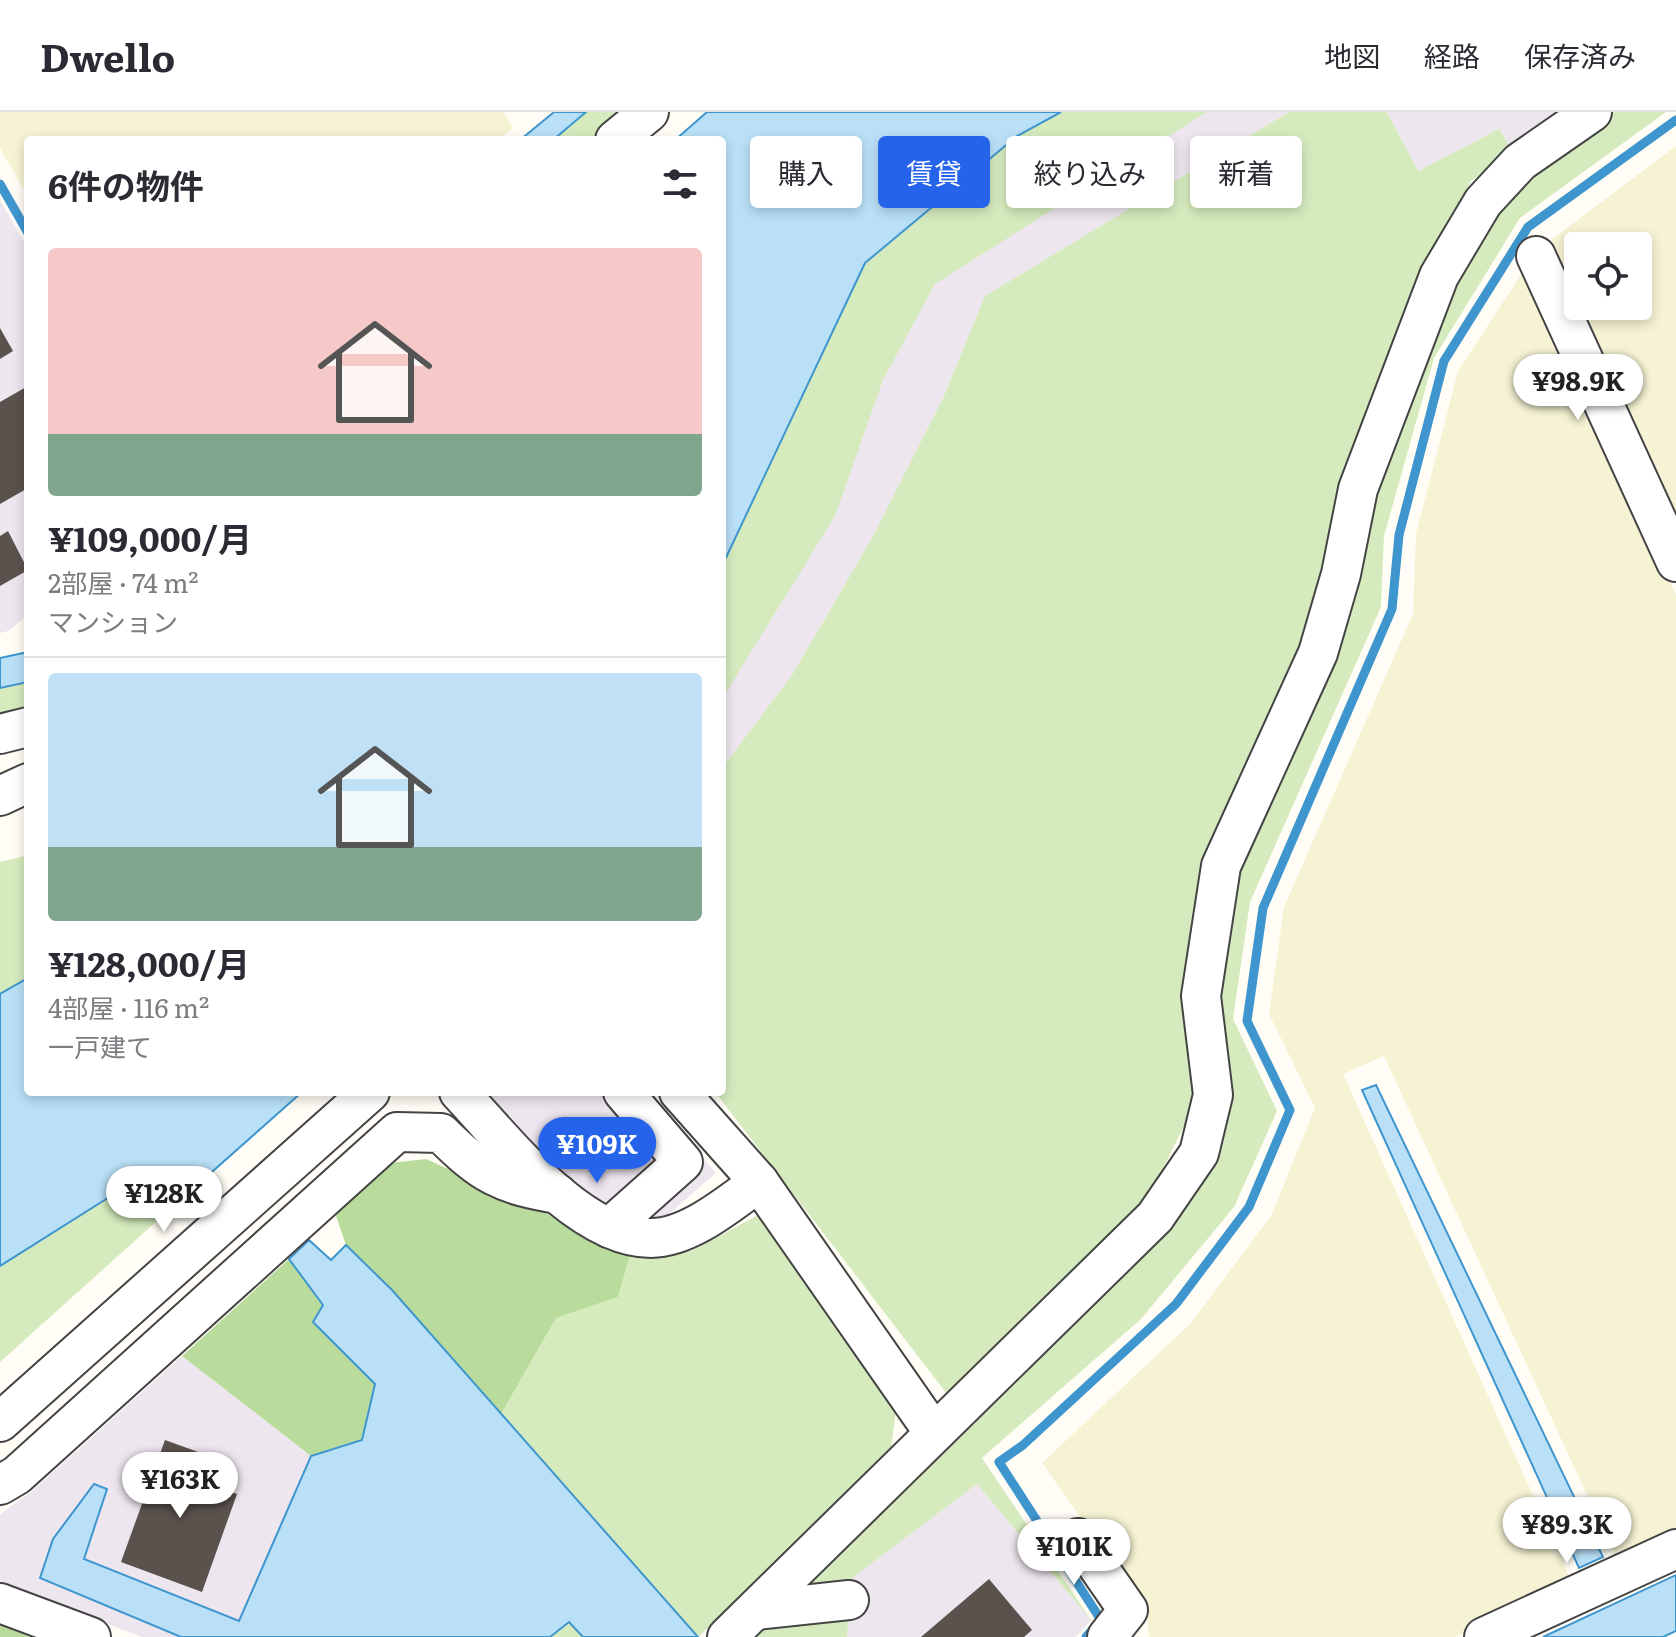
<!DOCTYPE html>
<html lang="ja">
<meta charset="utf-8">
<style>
:root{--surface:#fff;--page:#f2f2f3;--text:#2b2b33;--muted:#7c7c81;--line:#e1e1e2;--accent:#2563eb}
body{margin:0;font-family:Literata,"Noto Sans JP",serif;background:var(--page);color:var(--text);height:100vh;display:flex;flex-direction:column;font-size:30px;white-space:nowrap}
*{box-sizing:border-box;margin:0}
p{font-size:26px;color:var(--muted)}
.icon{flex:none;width:44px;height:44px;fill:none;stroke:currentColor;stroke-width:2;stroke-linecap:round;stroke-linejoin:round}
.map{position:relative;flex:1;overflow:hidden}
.panel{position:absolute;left:24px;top:24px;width:702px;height:960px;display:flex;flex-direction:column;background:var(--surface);border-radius:8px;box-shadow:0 4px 12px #0003}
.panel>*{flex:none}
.guide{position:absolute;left:750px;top:24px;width:760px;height:72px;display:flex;gap:16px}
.fabs{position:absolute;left:1564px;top:120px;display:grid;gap:16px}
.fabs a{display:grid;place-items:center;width:88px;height:88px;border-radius:8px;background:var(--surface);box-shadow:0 4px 12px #0003;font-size:40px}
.price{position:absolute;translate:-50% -68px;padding:0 18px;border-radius:28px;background:#fff;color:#222;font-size:26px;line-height:52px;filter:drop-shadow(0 2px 4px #0008)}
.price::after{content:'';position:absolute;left:50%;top:48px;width:24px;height:18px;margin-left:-12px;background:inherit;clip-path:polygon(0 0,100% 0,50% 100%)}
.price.selected{background:var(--accent);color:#fff}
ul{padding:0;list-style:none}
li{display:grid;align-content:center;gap:16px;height:424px;padding:0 24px}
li+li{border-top:2px solid var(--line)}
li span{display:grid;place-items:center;height:248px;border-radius:8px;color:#555}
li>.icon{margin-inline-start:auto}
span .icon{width:144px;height:144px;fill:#fffc;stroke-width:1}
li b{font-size:34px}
h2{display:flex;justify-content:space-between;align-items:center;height:96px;padding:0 24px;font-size:34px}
.chip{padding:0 28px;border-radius:8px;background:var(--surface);box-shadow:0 4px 12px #0003;font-size:28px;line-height:72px}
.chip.selected{background:var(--accent);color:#fff}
header{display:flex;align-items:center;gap:48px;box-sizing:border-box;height:112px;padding:0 40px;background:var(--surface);border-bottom:2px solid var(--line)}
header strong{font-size:38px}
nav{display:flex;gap:44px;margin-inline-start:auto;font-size:28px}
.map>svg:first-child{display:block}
.industrial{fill:#eee6ef}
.farmland{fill:#f6f3d4;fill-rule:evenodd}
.green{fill:#d5ebbd}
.forest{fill:#b9dc9c}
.water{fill:#b9e0f7;stroke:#3f96cf;stroke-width:2}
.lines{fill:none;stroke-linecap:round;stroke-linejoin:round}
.stream{stroke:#3f96cf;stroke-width:9}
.building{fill:#5a524d}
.minor-casing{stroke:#444;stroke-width:42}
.minor{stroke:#fff;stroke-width:38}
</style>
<header>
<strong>Dwello</strong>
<nav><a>地図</a><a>経路</a><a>保存済み</a></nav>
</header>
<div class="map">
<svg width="1676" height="1525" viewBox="0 0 1676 1525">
<rect width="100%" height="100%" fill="#fffdf5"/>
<!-- industrial -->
<g class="industrial">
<path d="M707,0H1289L985,184L943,286L872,426L792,563L722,656V28H675Z"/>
<path d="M1387,0H1571L1513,40L1499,17L1418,59Z"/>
<path d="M0,88L28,137V503L8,519L0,521Z"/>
<path d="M477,980H646L716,1061L657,1112L579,1086Z"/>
<path d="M182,1244L311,1344L233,1525H142L0,1471V1402L31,1380Z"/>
<path d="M977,1372L1091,1508L1076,1525H847L852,1466Z"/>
</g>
<!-- farmland -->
<g class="farmland">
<path d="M0,0H504L513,16L498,28H28V85L0,36Z"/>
<path d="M1676,34V423L1543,134ZM1578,134H1638V194H1578Z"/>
<path d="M1526,155L1676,483V1424L1618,1450L1384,944L1343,962L1572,1470L1455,1525H1149L1147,1499L1042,1351L1192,1210L1272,1102L1315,996L1269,902L1284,795L1413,502L1416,422L1458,259Z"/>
</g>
<!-- green -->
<g class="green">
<path d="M586,0H669L635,28H553Z"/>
<path d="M959,0H1207L935,172L883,268L835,404L722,587V242Z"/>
<path d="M1289,0H1387L1418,59L1499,17L1513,40L1471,69L1429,151L1308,528L1211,741L1196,990L1145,1092L947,1282L715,980H722V656L792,563L872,426L943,286L985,184Z"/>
<path d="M1611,0H1666L1520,106L1434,246L1384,424L1381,495L1250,790L1233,907L1277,999L1234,1095L1141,1207L982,1346L1091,1508L977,1372L852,1466L847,1525H748L1209,1050V884L1228,760L1447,167L1499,86L1548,44Z"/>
<path d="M28,570V610L0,617V576Z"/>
<path d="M28,743V936L0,953V750Z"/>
<path d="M169,1053L178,1090L0,1250V1110Z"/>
<path d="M758,1103L897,1291L889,1351L698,1525L501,1302L556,1206L618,1185L631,1140L692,1139Z"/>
<path d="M569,1509L583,1525H550Z"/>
</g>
<!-- forest -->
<g class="forest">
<path d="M426,1047L631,1140L618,1185L556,1206L501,1302L392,1178L346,1133L334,1098L390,1051Z"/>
<path d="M289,1147L323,1193L313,1210L375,1272L362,1328L311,1344L182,1244Z"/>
<path d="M0,1510L40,1525H0Z"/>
</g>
<!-- water -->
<g class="water">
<path d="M554,0H586L553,28H520Z"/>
<path d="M707,0H1061L1017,24L865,151L722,454V28H675Z"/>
<path d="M28,540V570L0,576V546Z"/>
<path d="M28,866V980H302L178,1090L130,1072L0,1154V882Z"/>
<path d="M1376,973L1603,1445L1579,1456L1362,978Z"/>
<path d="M309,1128L331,1148L346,1133L392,1178L698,1525H583L569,1510L550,1525H181L40,1466L53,1427L94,1372L107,1377L84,1447L239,1509L311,1344L362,1328L375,1272L313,1210L323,1193L289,1147Z"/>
<path d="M1676,1463V1519L1663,1525H1543Z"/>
</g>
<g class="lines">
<!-- stream -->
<g class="stream">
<path d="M0,72L28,121"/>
<path d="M1086,1525L1101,1508L999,1350L1023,1333L1176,1192L1249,1095L1290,998L1247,909L1263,796L1392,497L1399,423L1444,249L1528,115L1676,8"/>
</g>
</g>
<!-- building -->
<g class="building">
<path d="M0,216L13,239L0,247Z"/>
<path d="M28,274V376L0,392V290Z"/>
<path d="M8,419L28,458L0,474V424Z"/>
<path d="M165,1328L212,1345L203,1370L237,1382L202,1480L121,1450Z"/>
<path d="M989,1467L1032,1518L1024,1525H921Z"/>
</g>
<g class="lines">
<defs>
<g id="minor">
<path d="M615,28L649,0"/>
<path d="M1536,144L1676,450"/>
<path d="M0,622L28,615"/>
<path d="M0,684L28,671"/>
<path d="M459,980C505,1029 579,1126 651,1126C689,1126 730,1091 759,1070"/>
<path d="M679,980L759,1070L934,1321"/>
<path d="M609,1116L683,1050L623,980"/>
<path d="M0,1310L370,980"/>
<path d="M0,1373L17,1363L397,1020L441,1021C483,1063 500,1072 558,1082"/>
<path d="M1078,1426L1128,1498L1107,1525"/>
<path d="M0,1491L91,1525"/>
<path d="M756,1498L849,1488"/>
<path d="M727,1525L1155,1105L1199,1041L1213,983L1201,884L1221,754L1318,541L1341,462L1358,377L1439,164L1483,90L1520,50L1592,0"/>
<path d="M1484,1525L1676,1437"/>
</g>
</defs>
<!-- minor casing -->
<use href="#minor" class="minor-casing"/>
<!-- minor -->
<use href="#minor" class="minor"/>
</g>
</svg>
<div class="fabs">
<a><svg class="icon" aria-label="locate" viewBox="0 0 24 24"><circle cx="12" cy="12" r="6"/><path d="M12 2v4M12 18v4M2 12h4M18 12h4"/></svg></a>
</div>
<b class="price" style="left:1578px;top:310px">¥98.9K</b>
<b class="price selected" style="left:597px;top:1073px">¥109K</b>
<b class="price" style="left:164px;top:1122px">¥128K</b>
<b class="price" style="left:180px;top:1408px">¥163K</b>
<b class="price" style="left:1567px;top:1453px">¥89.3K</b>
<b class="price" style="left:1074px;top:1475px">¥101K</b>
<div class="guide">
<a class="chip">購入</a>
<a class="chip selected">賃貸</a>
<a class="chip">絞り込み</a>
<a class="chip">新着</a>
</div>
<section class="panel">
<h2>6件の物件<svg class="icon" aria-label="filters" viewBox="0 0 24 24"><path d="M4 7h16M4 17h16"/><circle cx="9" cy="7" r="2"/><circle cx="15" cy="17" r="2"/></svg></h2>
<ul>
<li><span style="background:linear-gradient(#f6c9c9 75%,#7fa58c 0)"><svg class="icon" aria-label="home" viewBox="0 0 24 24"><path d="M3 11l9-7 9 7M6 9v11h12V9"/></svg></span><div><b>¥109,000/月</b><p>2部屋 · 74 m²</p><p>マンション</p></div></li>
<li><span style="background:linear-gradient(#bfe0f5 70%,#7fa58c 0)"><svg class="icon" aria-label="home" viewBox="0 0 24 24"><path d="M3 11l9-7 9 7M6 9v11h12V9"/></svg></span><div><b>¥128,000/月</b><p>4部屋 · 116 m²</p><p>一戸建て</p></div></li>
</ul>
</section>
</div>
